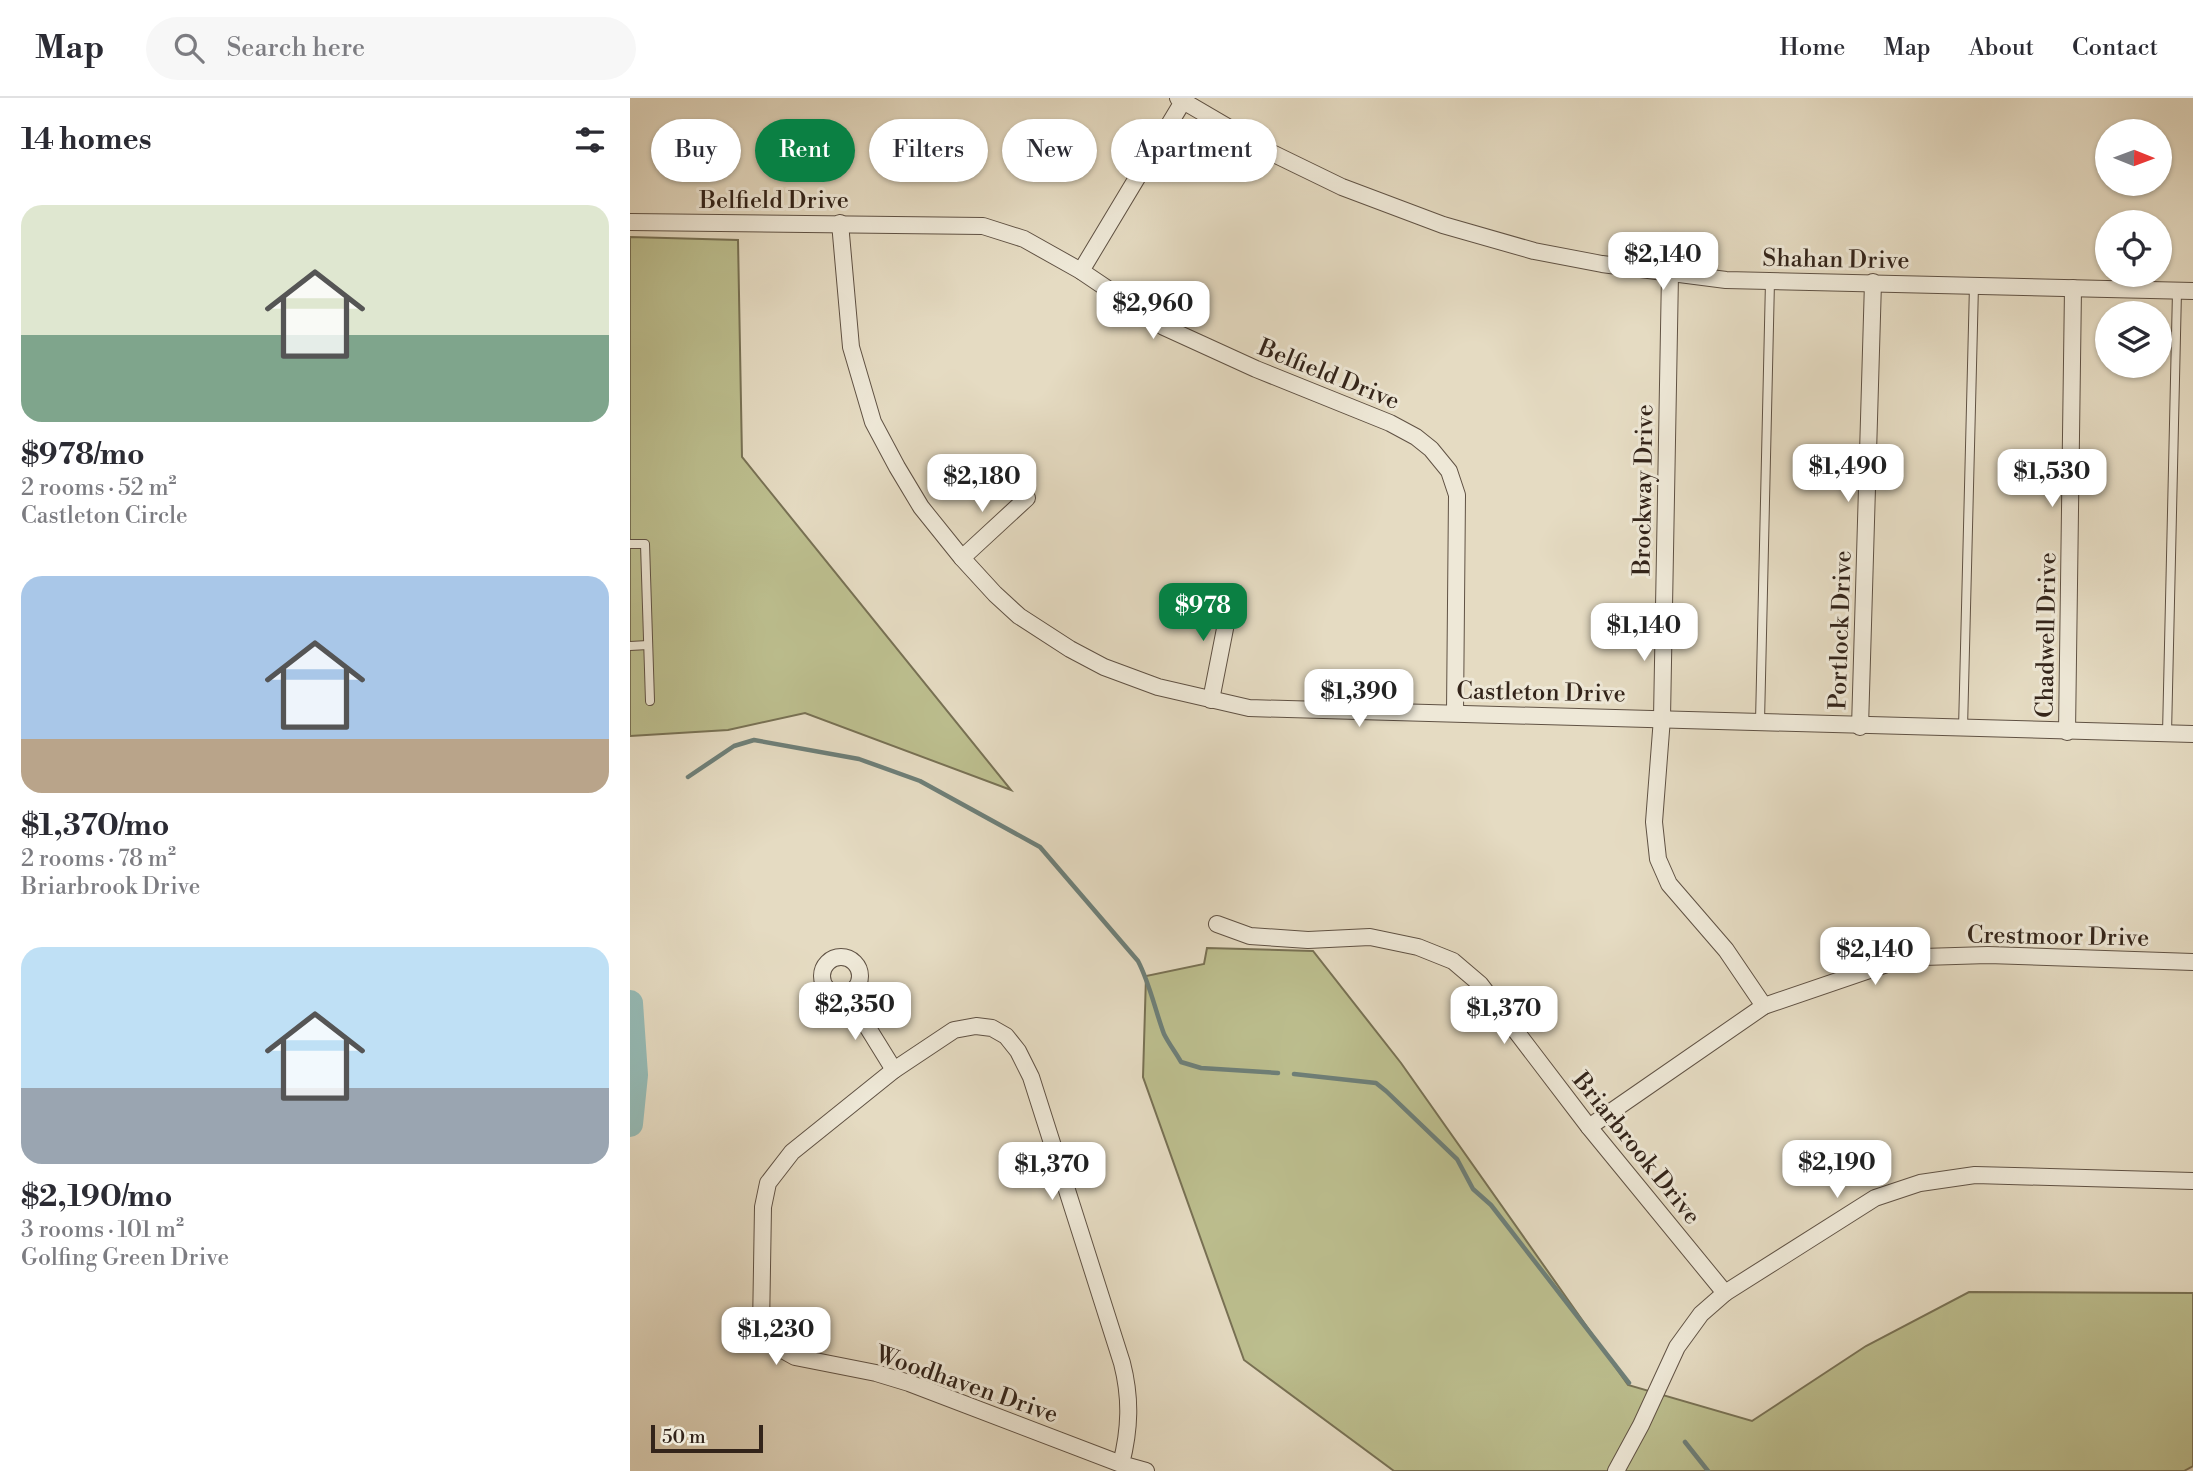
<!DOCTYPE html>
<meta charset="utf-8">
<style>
:root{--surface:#fff;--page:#f7f7f7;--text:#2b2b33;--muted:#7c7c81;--line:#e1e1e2;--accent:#0b8043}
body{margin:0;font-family:"Libre Bodoni",serif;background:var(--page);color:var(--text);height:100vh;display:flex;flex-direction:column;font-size:26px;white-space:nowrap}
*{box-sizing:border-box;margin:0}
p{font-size:23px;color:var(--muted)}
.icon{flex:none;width:38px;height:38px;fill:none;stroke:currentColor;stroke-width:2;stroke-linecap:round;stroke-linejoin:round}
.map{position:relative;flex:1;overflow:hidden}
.details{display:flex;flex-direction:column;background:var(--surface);width:630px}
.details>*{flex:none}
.hud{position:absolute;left:21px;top:21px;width:665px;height:63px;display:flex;gap:14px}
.needle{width:46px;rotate:91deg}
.fabs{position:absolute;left:1465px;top:21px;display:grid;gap:14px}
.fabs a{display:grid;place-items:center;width:77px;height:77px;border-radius:50%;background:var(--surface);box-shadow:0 2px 5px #0004;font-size:35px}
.scale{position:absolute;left:21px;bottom:18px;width:112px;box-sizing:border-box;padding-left:7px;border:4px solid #33241a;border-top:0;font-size:19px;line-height:24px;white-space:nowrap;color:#33241a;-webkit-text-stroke:5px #eee8d7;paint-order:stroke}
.price{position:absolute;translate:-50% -60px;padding:0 16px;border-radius:14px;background:#fff;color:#222;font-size:23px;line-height:46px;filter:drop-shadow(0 2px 4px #0008)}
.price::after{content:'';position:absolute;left:50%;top:42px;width:21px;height:16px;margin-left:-10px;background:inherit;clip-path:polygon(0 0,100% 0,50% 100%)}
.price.active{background:var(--accent);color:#fff}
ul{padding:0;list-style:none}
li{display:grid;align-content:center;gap:14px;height:371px;padding:0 21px}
li span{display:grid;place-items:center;height:217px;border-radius:21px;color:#555}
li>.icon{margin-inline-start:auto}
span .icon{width:126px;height:126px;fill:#fffc;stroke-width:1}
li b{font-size:30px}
h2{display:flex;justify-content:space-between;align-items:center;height:84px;padding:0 21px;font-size:30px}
.pill{padding:0 24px;border-radius:32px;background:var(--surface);box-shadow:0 2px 5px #0004;font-size:24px;line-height:63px}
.pill.active{background:var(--accent);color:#fff}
header{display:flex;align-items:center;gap:42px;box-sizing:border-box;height:98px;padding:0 35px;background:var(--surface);border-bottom:2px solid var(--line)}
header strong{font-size:33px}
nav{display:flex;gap:38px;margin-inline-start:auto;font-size:24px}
.search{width:490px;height:63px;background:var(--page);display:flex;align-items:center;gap:18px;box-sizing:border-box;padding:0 24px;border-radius:38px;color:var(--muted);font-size:26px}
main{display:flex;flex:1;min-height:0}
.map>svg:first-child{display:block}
.green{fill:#bcbe8e;stroke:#787154;stroke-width:2}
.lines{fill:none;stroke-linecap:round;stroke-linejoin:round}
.stream{stroke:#6e7f78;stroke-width:4.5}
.river{stroke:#96bbb6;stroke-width:26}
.service-casing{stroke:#605244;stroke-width:10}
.minor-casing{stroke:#605244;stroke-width:18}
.service{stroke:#eee8d7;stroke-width:8}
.minor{stroke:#eee8d7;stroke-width:16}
.labels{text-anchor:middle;stroke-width:6;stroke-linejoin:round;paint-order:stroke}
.street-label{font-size:24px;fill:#33241a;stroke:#eee8d7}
</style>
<header>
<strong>Map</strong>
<div class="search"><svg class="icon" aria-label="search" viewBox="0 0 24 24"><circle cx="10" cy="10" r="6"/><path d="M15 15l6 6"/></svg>Search here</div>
<nav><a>Home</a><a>Map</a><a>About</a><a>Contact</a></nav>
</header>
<main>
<section class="details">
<h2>14 homes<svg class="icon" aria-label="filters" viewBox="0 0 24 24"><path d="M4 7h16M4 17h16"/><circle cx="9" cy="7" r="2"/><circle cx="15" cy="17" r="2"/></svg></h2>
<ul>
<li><span style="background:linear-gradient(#dfe7d0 60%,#7fa58c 0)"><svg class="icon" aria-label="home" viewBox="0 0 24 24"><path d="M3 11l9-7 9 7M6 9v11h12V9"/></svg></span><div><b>$978/mo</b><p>2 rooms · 52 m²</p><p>Castleton Circle</p></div></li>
<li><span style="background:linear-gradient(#a9c7e8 75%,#b9a48a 0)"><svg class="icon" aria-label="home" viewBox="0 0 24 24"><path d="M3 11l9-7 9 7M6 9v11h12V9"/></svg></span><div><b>$1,370/mo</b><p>2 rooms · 78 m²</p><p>Briarbrook Drive</p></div></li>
<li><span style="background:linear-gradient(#bfe0f5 65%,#9aa5b1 0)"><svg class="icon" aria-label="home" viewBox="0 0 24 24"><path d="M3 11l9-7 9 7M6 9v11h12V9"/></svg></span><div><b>$2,190/mo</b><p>3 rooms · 101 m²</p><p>Golfing Green Drive</p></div></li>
</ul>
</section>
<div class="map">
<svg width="1563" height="1373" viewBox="0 0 1563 1373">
<rect width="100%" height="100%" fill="#e5dbc2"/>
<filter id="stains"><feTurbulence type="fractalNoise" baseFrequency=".00286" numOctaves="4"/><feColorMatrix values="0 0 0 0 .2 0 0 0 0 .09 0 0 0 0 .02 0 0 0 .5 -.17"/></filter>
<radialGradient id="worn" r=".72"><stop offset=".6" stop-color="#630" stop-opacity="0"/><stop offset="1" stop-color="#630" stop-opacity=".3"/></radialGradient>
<!-- green -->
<g class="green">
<path d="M0,139L108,142L112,359L381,692L175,615L98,632L0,638Z"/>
<path d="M577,850L683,853L771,965L998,1287L1122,1323L1236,1248L1339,1194L1563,1195V1368L1554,1373H764L614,1262L513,979L516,878L574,866Z"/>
</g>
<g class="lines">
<!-- stream -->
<g class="stream">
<path d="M58,679L104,648L124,642L229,661L290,683L410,749L508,863C520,886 525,912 534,936C539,946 546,955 551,964L571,970L648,975"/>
<path d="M664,976L746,985L756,993L827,1061L843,1091L861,1107L999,1285"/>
<path d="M1055,1344L1078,1373"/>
</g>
<!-- river -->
<path class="river" d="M0,905L5,977L0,1026"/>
<defs>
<g id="service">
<path d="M0,446H15L20,603"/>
<path d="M0,548L18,547"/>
<path d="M1130,624L1140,183"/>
<path d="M1333,631L1344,187"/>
<path d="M1537,636L1547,193"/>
</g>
<g id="minor">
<path d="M548,0L642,55L712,89L813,127L904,153L972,166L1096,182L1563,193"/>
<path d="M0,124L353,128L394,141L451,173L534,229L626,271L760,325L786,339L801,351L819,373L827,397L825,615"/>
<path d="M210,125L221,249L243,324L267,369L291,409L332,460L365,496L389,518L440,551L474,569L528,589L619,610L1563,636"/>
<path d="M451,173L555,0"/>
<path d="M1040,176L1032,620L1024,724L1028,761L1039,786L1096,852L1134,908"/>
<path d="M332,460L397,400"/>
<path d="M581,602L602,495"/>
<path d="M1230,629L1243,184"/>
<path d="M1437,634L1443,190"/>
<path d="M587,826L620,838L678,842L740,839L788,849L823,863L850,886L959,1029L1095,1195"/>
<circle cx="211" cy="878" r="19"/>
<path d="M217,896L264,972"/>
<path d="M959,1029L1134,908L1260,865L1293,859L1358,857L1563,864"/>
<path d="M491,1366C500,1331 501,1300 492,1265L401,979L388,953L376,938L362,930L346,928L324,932L264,972L162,1054L138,1085L133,1109L131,1230L147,1249L165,1259L246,1275L279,1285L491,1366L516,1373"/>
<path d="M986,1373L1011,1327L1047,1249L1071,1216L1095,1195L1245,1100L1290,1085L1345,1077L1563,1083"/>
</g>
</defs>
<!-- service casing -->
<use href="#service" class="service-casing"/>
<!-- minor casing -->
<use href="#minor" class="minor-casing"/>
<!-- service -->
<use href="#service" class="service"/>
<!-- minor -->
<use href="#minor" class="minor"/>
</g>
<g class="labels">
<!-- street labels -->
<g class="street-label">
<text x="144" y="110">Belfield Drive</text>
<text transform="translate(1206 161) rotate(1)" y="8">Shahan Drive</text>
<text transform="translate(699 276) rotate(22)" y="8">Belfield Drive</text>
<text transform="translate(1013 392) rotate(-89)" y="8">Brockway Drive</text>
<text transform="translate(1210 532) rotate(-88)" y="8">Portlock Drive</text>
<text transform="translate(1416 537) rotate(-89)" y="8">Chadwell Drive</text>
<text transform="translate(911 594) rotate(1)" y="8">Castleton Drive</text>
<text transform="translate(1428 838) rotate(1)" y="8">Crestmoor Drive</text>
<text transform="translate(1007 1050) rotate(51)" y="8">Briarbrook Drive</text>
<text transform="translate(337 1286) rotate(19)" y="8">Woodhaven Drive</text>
</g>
</g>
<rect width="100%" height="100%" filter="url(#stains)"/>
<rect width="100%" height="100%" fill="url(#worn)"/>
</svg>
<div class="fabs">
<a><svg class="needle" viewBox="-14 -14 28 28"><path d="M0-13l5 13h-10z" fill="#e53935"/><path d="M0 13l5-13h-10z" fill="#7c7c81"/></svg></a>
<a><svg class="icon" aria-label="locate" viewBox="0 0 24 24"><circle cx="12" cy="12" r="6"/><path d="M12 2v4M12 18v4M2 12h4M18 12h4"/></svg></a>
<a><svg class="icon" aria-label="layers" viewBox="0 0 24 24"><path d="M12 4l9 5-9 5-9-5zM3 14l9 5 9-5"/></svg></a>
</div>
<div class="scale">50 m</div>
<b class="price" style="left:1033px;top:194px">$2,140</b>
<b class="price" style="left:523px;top:243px">$2,960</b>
<b class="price" style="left:1218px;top:406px">$1,490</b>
<b class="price" style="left:1422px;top:411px">$1,530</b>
<b class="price" style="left:352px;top:416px">$2,180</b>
<b class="price active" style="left:573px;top:545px">$978</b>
<b class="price" style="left:1014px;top:565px">$1,140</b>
<b class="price" style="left:729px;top:631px">$1,390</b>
<b class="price" style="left:1245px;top:889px">$2,140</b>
<b class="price" style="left:225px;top:944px">$2,350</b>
<b class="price" style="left:874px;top:948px">$1,370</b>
<b class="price" style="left:1207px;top:1102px">$2,190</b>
<b class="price" style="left:422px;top:1104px">$1,370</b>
<b class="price" style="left:146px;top:1269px">$1,230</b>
<div class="hud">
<a class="pill">Buy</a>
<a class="pill active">Rent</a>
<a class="pill">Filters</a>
<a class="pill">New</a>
<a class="pill">Apartment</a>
</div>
</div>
</main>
